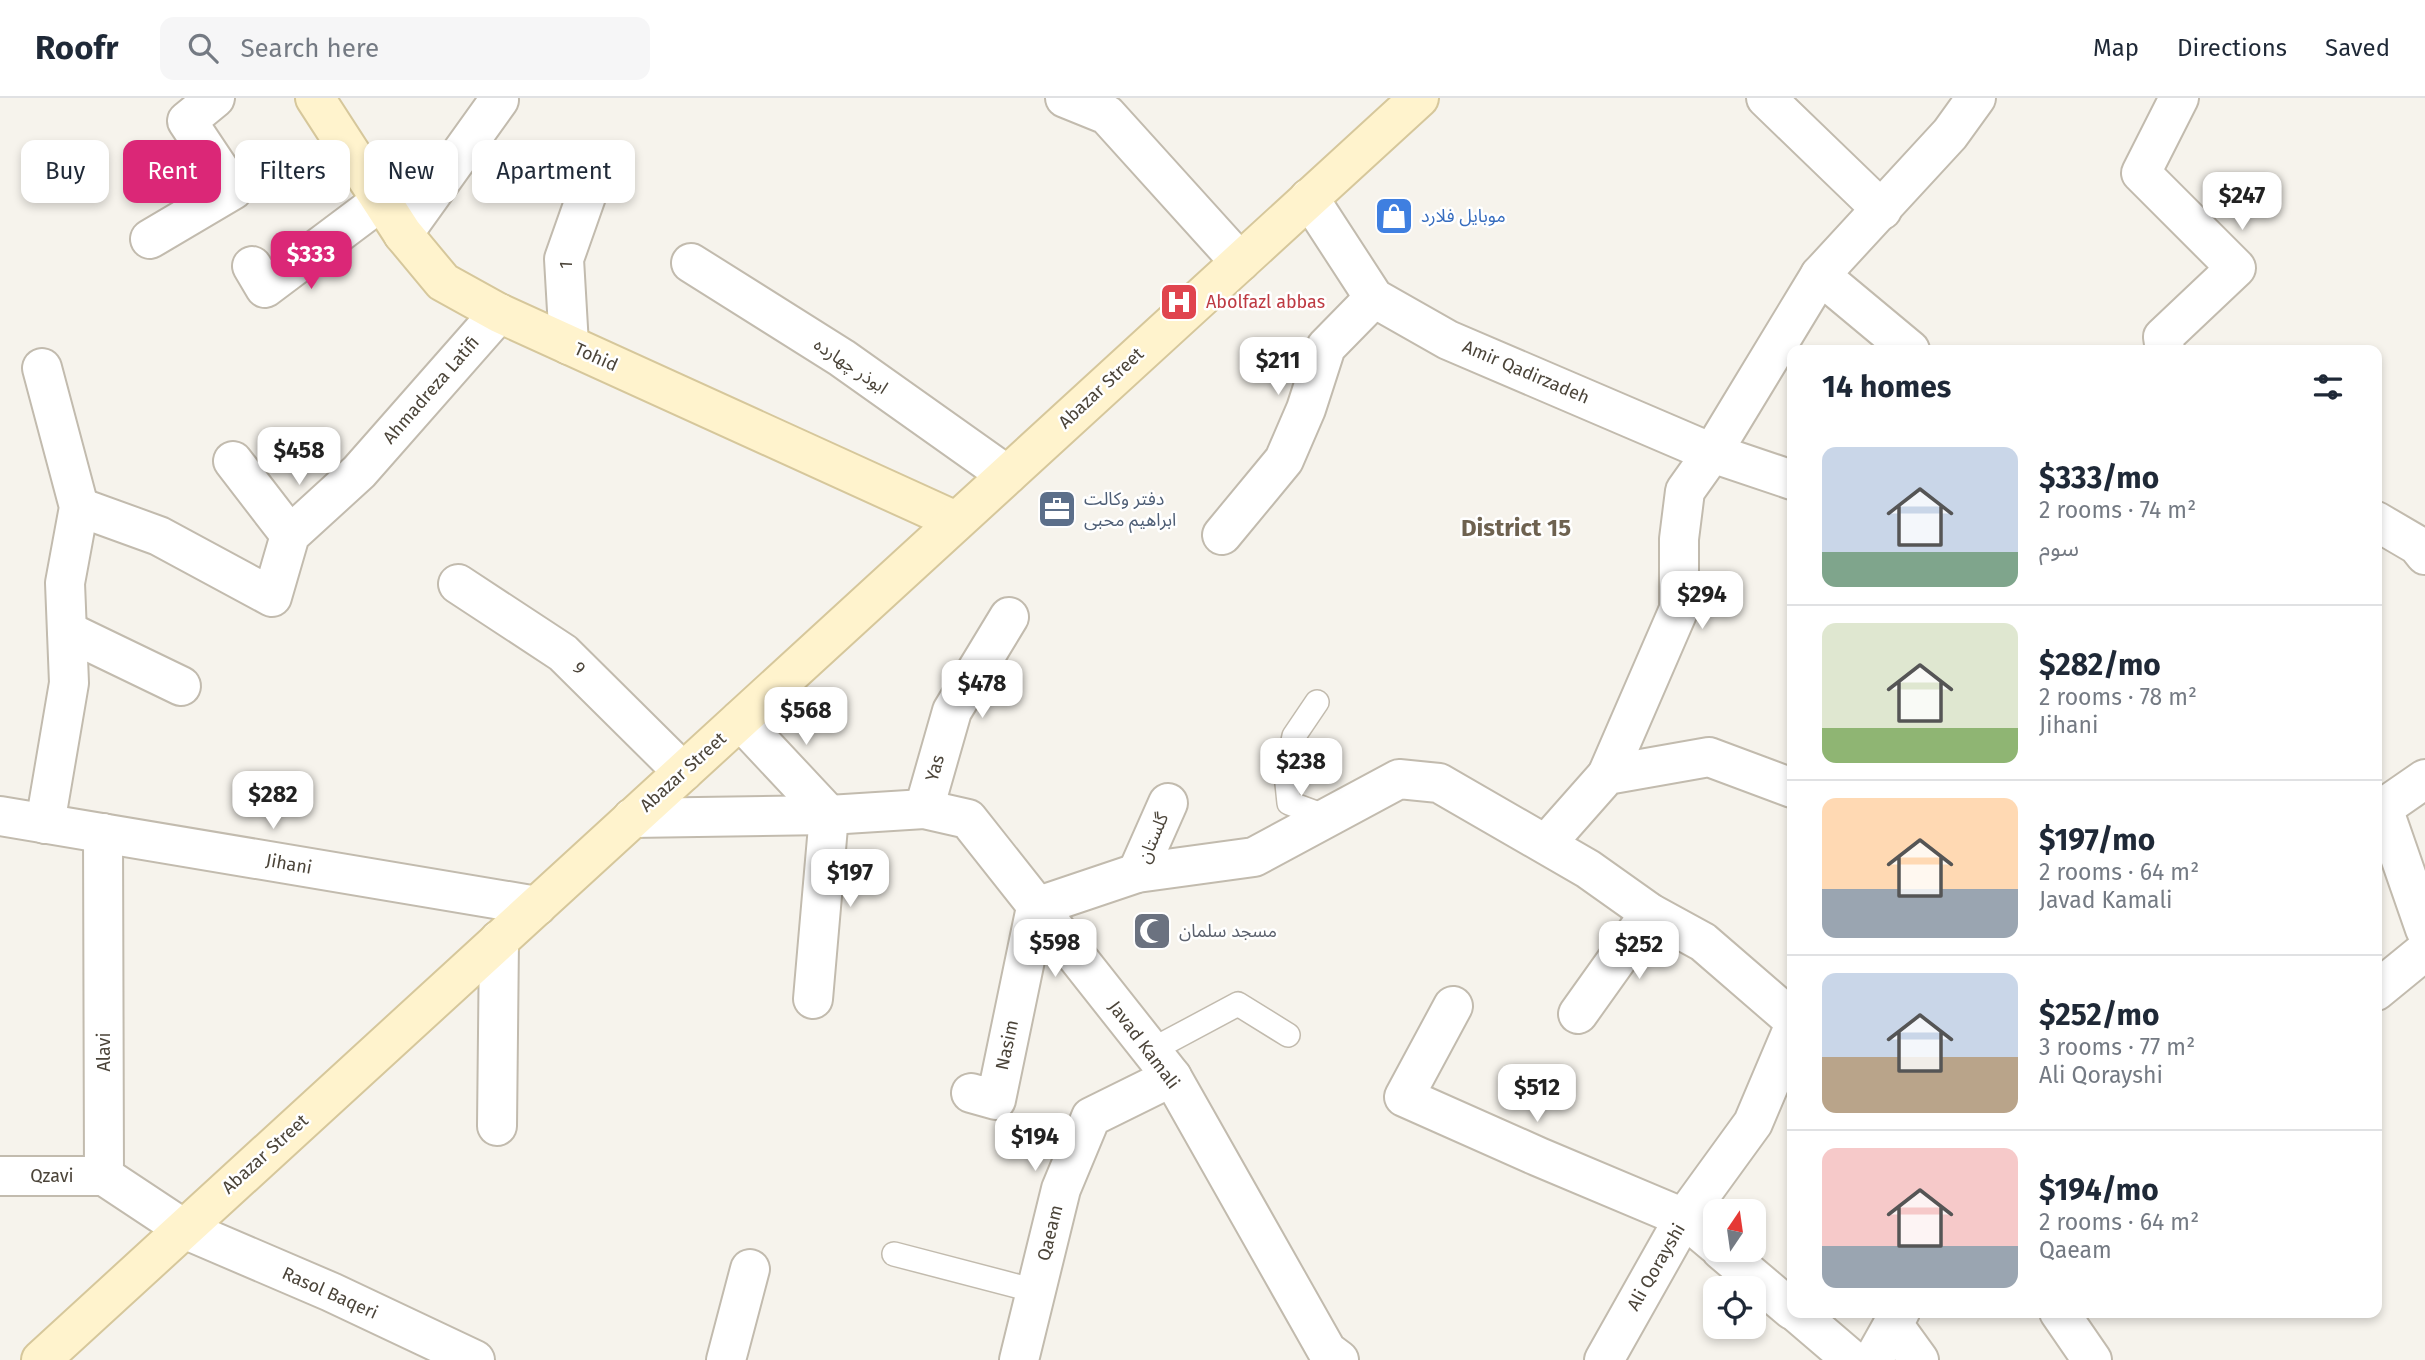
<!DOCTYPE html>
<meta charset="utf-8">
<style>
:root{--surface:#fff;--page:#f6f6f7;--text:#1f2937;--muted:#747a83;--line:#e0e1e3;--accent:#db2777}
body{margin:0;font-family:"Fira Sans","Noto Sans Arabic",sans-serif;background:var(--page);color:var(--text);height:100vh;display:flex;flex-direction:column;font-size:26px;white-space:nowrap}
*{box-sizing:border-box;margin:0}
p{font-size:23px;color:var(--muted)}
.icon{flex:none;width:38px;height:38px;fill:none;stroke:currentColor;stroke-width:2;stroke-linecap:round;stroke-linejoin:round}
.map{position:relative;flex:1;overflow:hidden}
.drawer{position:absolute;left:1787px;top:247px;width:595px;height:973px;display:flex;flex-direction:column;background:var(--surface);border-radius:14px;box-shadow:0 4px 10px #0003}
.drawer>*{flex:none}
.hud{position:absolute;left:21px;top:42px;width:665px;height:63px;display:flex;gap:14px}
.needle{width:46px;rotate:13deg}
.fabs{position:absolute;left:1703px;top:1101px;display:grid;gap:14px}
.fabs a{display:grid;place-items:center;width:63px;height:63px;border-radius:14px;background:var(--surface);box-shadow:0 4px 10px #0003;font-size:35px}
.price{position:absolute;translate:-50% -60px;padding:0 16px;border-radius:14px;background:#fff;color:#222;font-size:23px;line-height:46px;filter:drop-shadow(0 2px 4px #0008)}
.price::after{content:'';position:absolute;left:50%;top:42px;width:21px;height:16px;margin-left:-10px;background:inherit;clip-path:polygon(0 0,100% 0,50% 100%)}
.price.selected{background:var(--accent);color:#fff}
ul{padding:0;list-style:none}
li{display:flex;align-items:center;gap:21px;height:175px;padding:0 35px}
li+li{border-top:2px solid var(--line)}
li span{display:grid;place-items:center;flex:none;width:196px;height:140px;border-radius:14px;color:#555}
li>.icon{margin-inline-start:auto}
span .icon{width:84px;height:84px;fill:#fffc;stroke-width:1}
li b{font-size:30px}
h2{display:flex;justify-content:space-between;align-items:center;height:84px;padding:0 35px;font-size:30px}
.tag{padding:0 24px;border-radius:14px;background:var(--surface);box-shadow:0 4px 10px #0003;font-size:24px;line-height:63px}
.tag.selected{background:var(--accent);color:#fff}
header{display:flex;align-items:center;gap:42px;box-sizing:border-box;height:98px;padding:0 35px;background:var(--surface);border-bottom:2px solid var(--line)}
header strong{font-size:33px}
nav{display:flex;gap:38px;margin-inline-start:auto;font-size:24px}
.search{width:490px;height:63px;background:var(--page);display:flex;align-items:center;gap:18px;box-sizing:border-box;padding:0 24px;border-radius:14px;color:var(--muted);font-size:26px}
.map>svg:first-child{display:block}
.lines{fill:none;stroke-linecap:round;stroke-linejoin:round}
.lane-casing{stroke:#c2bbae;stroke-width:26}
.street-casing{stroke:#c2bbae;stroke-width:42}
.secondary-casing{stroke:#d6c79b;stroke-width:42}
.lane{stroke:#fff;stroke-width:23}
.street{stroke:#fff;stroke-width:38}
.secondary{stroke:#fff3cd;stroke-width:38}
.labels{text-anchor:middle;stroke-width:5;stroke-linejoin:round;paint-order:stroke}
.shop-label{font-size:18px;fill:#366cbe;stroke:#fff;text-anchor:start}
.street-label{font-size:18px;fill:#4b4439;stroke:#fff}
.health-label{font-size:18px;fill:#be3a42;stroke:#fff;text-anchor:start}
.service-label{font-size:18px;fill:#4e5e75;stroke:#fff;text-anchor:start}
.worship-label{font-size:18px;fill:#5b616d;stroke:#fff;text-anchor:start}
.district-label{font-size:24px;font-weight:bold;fill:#6e6250;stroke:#fff}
</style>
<header>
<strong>Roofr</strong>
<div class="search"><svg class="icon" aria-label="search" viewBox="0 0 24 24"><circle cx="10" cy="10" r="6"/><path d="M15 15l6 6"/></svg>Search here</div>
<nav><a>Map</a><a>Directions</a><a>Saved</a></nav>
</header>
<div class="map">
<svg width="2425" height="1262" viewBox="0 0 2425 1262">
<rect width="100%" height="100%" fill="#f6f3ec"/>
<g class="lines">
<defs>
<g id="lane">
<path d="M1317,604L1294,638L1286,676L1289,705L1327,719"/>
<path d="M1150,953L1238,906L1288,937"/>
<path d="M894,1156L1036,1193"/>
</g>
<g id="street">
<path d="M1065,0L1107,17L1240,164"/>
<path d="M1766,0L1882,112"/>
<path d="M1309,100L1374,200L1448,242L1712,355L1792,382"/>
<path d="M403,136L499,2"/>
<path d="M150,141L233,92L187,23L215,0"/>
<path d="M691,165L842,260L1007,377"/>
<path d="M252,168L265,190L381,103"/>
<path d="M1820,177L1910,252"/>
<path d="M569,247L564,161L589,90"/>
<path d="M2165,252L2163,239L2236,170L2141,75L2179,0"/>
<path d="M42,270L79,409L65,485L69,585L45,726"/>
<path d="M233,363L290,437"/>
<path d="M79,409L159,438L272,499L290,437L359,374L499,215"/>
<path d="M2376,423L2417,447L2425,457"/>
<path d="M1222,437L1284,362L1306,311L1326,249L1374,200"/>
<path d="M458,486L563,555L683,674"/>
<path d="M67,533L181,588"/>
<path d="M740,622L829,717L813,901"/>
<path d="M1607,677L1679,511V441L1685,393L1712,355L1820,177L1950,36L1976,0"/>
<path d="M2383,710L2425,831"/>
<path d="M2383,710L2425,681"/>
<path d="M924,711L952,613L1009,519"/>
<path d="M0,718L537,808"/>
<path d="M632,720L829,717L924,711L968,721L1172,979L1327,1253L1339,1262"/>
<path d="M103,735L104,1078L184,1131L331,1194L475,1262"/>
<path d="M1546,746L1607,677L1709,659L1792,690"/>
<path d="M1137,775L1168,705"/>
<path d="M2376,893L2425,853"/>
<path d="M1453,908L1404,999L1539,1059L1684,1120L1715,1146"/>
<path d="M1578,916L1650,815"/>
<path d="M971,995L996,1002L1036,809L1137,775L1254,759L1399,681L1439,685L1588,771L1650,815L1703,844L1792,921"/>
<path d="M497,1028L499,842"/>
<path d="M0,1078H104"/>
<path d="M1721,1152L1792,1212"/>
<path d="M1796,1214L1852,1262"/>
<path d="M2059,1214L2092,1262"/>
<path d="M1893,1226L1919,1262"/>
<path d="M726,1262L750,1171"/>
<path d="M1019,1262L1061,1091L1091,1019L1172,979"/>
<path d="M1604,1262L1684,1120L1753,1025L1792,933"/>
<path d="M1873,1262L1900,1214"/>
</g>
<g id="secondary">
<path d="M315,0L403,136L443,184L499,215L956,423"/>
<path d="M41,1262L1419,0"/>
</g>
</defs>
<!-- lane casing -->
<use href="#lane" class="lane-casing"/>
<!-- street casing -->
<use href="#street" class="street-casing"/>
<!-- secondary casing -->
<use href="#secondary" class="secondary-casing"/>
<!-- lane -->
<use href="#lane" class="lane"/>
<!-- street -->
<use href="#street" class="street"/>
<!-- secondary -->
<use href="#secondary" class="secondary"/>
</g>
<!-- icons -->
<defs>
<symbol id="shop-square" viewBox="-11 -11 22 22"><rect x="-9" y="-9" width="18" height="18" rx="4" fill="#3f7fe0" stroke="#fff"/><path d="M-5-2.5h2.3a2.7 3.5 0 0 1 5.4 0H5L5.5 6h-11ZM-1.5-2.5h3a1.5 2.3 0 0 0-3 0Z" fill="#fff"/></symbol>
<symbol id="hospital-square" viewBox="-11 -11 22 22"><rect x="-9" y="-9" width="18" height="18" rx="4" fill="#e0444e" stroke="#fff"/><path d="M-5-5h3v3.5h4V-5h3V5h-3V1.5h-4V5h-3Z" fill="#fff"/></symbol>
<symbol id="office-square" viewBox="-11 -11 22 22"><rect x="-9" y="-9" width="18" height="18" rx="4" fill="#5c6f8a" stroke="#fff"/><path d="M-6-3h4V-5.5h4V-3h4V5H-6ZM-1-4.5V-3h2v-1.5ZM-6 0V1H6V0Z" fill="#fff"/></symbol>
<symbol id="mosque-square" viewBox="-11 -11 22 22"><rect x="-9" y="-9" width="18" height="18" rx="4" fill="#6b7280" stroke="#fff"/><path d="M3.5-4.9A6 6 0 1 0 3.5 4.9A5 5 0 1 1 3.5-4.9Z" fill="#fff"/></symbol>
</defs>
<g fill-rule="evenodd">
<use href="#shop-square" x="1372" y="96" width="44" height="44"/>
<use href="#hospital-square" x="1157" y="182" width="44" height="44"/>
<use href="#office-square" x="1035" y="389" width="44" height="44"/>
<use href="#mosque-square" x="1130" y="811" width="44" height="44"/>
</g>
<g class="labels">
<!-- shop labels -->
<g class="shop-label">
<text x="1421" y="124">موبایل فلارد</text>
</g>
<!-- street labels -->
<g class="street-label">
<text transform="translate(566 167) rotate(-87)" y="6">1</text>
<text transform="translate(596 259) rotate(24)" y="6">Tohid</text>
<text transform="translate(851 268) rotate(34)" y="6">ابوذر چهارده</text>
<text transform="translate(1526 274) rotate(23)" y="6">Amir Qadirzadeh</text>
<text transform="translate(1101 290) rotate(-43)" y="6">Abazar Street</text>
<text transform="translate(431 292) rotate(-49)" y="6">Ahmadreza Latifi</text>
<text transform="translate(579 570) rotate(45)" y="6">9</text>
<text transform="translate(935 670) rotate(-74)" y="6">Yas</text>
<text transform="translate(683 674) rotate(-42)" y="6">Abazar Street</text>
<text transform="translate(1153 740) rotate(-67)" y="6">گلستان</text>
<text transform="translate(289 766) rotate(10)" y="6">Jihani</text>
<text transform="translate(1007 947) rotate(-78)" y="6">Nasim</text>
<text transform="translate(1144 947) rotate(53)" y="6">Javad Kamali</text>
<text transform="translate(104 954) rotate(-90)" y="6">Alavi</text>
<text transform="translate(265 1056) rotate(-42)" y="6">Abazar Street</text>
<text x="52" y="1084">Qzavi</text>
<text transform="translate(1050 1135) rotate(-76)" y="6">Qaeam</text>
<text transform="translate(1656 1169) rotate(-60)" y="6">Ali Qorayshi</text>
<text transform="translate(330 1195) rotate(24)" y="6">Rasol Baqeri</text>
</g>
<!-- health labels -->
<g class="health-label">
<text x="1206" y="210">Abolfazl abbas</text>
</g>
<!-- service labels -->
<g class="service-label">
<text x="1084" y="407">دفتر وکالت<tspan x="1084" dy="21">ابراهیم محبی</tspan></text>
</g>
<!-- worship labels -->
<g class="worship-label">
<text x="1179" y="839">مسجد سلمان</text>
</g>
<!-- district labels -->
<g class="district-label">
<text x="1516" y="438">District 15</text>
</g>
</g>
</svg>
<div class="fabs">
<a><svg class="needle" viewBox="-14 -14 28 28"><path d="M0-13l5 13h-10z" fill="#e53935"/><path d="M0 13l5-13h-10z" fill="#747a83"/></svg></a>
<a><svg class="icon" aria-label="locate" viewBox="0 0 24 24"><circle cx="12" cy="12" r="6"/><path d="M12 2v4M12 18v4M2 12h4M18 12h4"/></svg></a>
</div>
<b class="price" style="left:2242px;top:134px">$247</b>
<b class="price selected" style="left:311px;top:193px">$333</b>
<b class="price" style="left:1278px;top:299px">$211</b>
<b class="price" style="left:299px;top:389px">$458</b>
<b class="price" style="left:1702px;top:533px">$294</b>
<b class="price" style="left:982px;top:622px">$478</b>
<b class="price" style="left:806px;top:649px">$568</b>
<b class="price" style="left:1301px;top:700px">$238</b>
<b class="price" style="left:273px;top:733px">$282</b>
<b class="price" style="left:850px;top:811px">$197</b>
<b class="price" style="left:1055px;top:881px">$598</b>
<b class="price" style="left:1639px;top:883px">$252</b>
<b class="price" style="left:1537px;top:1026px">$512</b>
<b class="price" style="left:1035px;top:1075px">$194</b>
<div class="hud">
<a class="tag">Buy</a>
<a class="tag selected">Rent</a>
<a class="tag">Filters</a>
<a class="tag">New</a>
<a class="tag">Apartment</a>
</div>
<section class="drawer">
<h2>14 homes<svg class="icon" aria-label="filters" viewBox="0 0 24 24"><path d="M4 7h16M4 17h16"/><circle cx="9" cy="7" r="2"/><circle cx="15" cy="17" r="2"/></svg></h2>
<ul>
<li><span style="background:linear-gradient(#c9d6e8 75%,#7fa58c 0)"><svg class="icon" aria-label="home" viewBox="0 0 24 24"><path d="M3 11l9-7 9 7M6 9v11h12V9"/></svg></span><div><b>$333/mo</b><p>2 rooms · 74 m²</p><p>سوم</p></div></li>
<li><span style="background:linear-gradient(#dfe7d0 75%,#8fb573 0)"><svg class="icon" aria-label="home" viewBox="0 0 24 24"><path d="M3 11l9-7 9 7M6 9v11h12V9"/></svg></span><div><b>$282/mo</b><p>2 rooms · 78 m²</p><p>Jihani</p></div></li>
<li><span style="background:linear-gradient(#ffd9b3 65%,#9aa5b1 0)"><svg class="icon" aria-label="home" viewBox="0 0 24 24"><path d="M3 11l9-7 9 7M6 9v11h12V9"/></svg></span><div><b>$197/mo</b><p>2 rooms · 64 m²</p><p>Javad Kamali</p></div></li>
<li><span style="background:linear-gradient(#c9d6e8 60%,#b9a48a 0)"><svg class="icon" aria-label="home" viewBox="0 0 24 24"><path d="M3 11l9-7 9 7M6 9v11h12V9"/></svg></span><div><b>$252/mo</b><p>3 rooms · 77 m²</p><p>Ali Qorayshi</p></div></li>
<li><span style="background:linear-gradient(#f6c9c9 70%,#9aa5b1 0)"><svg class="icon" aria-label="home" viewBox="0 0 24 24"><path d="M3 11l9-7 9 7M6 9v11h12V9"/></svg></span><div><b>$194/mo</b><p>2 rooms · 64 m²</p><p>Qaeam</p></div></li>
</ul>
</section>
</div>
